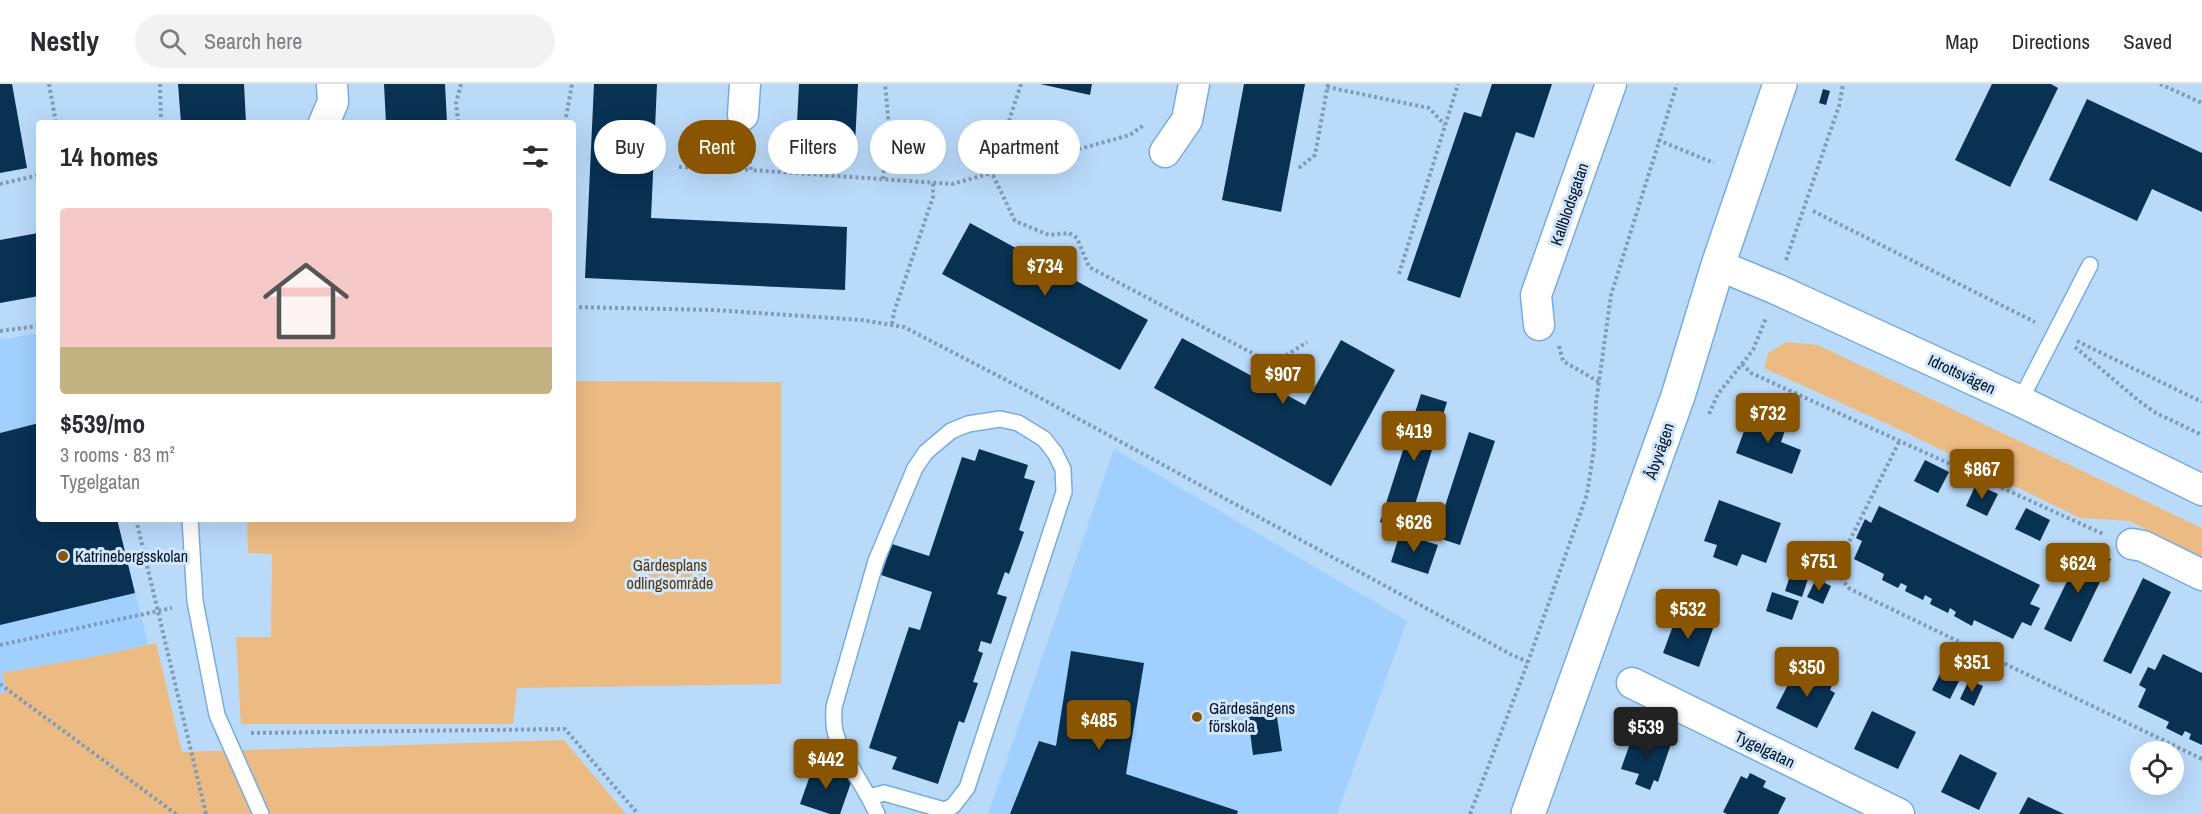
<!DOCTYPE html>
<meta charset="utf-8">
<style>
:root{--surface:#fff;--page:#f2f2f3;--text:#2b2b33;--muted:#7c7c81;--line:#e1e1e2;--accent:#895501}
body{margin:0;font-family:"Archivo Narrow",sans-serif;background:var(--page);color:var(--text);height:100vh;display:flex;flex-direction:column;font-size:22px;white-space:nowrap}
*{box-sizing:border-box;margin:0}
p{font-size:20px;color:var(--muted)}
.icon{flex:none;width:33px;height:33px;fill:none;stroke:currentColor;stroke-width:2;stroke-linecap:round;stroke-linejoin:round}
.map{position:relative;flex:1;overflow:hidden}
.drawer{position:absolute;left:36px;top:36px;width:540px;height:402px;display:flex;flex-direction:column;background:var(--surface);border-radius:6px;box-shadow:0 6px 24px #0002}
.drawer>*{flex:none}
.hud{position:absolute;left:594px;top:36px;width:570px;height:54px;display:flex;gap:12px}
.buttons{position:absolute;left:2130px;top:657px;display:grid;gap:12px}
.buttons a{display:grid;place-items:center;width:54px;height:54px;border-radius:50%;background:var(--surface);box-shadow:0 6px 24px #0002;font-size:30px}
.price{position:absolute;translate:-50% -51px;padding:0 14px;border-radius:6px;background:var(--accent);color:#fff;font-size:20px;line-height:39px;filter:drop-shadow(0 2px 3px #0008)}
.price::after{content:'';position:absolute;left:50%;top:36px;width:18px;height:14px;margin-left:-9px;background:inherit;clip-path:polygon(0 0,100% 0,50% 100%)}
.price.active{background:#222;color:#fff}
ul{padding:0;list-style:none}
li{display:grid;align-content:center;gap:12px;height:318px;padding:0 24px}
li+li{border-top:2px solid var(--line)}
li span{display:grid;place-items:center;height:186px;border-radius:6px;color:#555}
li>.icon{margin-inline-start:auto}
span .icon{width:108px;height:108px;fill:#fffc;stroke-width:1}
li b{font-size:26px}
h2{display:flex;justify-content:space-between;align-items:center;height:72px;padding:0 24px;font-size:26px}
.pill{padding:0 21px;border-radius:27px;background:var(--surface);box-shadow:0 6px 24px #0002;font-size:21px;line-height:54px}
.pill.active{background:var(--accent);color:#fff}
header{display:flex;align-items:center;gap:36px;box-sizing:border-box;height:84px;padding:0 30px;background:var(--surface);border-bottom:2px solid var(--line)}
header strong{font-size:28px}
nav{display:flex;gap:33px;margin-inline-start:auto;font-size:21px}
.search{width:420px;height:54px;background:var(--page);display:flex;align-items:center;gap:15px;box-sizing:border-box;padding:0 21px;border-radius:33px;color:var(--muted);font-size:22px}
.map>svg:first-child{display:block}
.built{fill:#a1d0ff}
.green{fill:#ecbb84}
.building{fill:#093152}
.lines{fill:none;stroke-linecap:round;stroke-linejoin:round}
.service-casing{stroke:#78acdf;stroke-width:18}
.minor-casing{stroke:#78acdf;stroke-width:33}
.tertiary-casing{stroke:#78acdf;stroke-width:36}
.path{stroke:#819cb8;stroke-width:4;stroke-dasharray:3 3;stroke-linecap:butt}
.service{stroke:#fff;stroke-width:15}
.minor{stroke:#fff;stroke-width:30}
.tertiary{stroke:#fff;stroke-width:33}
.poi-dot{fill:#895501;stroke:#d1e6fb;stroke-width:2}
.labels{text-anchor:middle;stroke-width:6;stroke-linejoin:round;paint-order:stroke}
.street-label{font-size:16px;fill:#011124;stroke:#d1e6fb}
.poi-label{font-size:16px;fill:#011124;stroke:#d1e6fb;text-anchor:start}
.park-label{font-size:16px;fill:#56360a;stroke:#d1e6fb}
</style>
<header>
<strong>Nestly</strong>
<div class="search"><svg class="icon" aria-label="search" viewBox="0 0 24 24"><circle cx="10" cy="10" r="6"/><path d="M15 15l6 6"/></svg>Search here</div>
<nav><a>Map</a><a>Directions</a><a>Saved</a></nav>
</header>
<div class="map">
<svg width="2202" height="730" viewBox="0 0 2202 730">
<rect width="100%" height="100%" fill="#badafa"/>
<!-- built -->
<g class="built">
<path d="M39,249V435H117L149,564L0,691V256Z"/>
<path d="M1114,365L1407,537L1337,730H988Z"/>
</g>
<!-- green -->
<g class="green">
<path d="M1786,258L1818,261L2202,444V475L2130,437L2080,434L1907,349L1764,284L1768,269Z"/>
<path d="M573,297L781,298V600L517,604L513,640H241L236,553H271L272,470L248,469L247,435H573Z"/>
<path d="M156,559L182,668L564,656L626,730H0V610L7,608L2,589L104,571Z"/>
</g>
<!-- building -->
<g class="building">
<path d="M0,0H12L27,84L0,89Z"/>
<path d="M178,0H244L246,39H181Z"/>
<path d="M384,0H445L447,39H386Z"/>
<path d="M594,0H657L651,134L847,143L845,206L585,194Z"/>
<path d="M799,0H858L855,61L796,59Z"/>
<path d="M1040,0H1092L1090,11Z"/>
<path d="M1244,0H1305L1281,128L1222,116Z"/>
<path d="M1492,0H1552L1534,54L1516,48L1460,214L1407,196L1464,28L1481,33Z"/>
<path d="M1992,0H2051L2058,4L2010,103L1955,76Z"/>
<path d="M1823,5L1830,7L1826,21L1819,19Z"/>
<path d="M2087,15L2202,69V128L2152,105L2137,137L2049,96Z"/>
<path d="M970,139L1148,236L1120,286L942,190Z"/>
<path d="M38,149L39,212L0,219V156Z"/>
<path d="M1182,254L1305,321L1341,256L1395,286L1331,402L1154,304Z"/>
<path d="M1421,310L1447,318L1407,446L1380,438Z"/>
<path d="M1751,328L1787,341L1781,358L1801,366L1792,390L1736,369Z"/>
<path d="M39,339V435H117L135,509L0,541V349Z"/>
<path d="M1469,348L1495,357L1460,461L1435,453Z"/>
<path d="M979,365L1028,381L1024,394L1035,397L1019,446L1024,448L1009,490L1005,488L997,510L1007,513L991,560L981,557L978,567L983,569L973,598L978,599L964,639L959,637L938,700L892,685L897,673L869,664L909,543L920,546L932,508L881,491L892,460L929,472L962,373L975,377Z"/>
<path d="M1925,376L1949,388L1938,409L1914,397Z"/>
<path d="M1976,400L1998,410L1987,432L1966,422Z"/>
<path d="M1719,416L1781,439L1766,479L1742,470L1737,482L1713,473L1717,461L1704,457Z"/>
<path d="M1879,422L2040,501L2030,520L2040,524L2031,542L2022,538L2013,555L1974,536L1972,542L1954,532L1956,528L1950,524L1948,529L1930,520L1932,515L1925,511L1923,516L1905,507L1907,502L1901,499L1898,504L1882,496L1884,490L1854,475L1862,457L1856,454L1865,435L1871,439Z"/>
<path d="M2026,424L2050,436L2040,457L2015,445Z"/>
<path d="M1400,449L1438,461L1428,490L1391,478Z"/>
<path d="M2084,462L2111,475L2071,558L2044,545Z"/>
<path d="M1792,486L1809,492L1802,513L1785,507Z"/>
<path d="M2143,494L2171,508L2131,590L2103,577Z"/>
<path d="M1816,495L1831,502L1823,520L1807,513Z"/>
<path d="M1772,508L1799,517L1792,536L1766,527Z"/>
<path d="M1678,528L1714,542L1699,583L1663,569Z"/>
<path d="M1071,567L1144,579L1126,690L1238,727L1237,730H1010L1039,657L1056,662Z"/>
<path d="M2163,570L2202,589V661L2189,655L2191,650L2185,647L2182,652L2166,644L2169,638L2138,623L2146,605L2139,601L2148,583L2155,586Z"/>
<path d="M1812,586L1834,597L1830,606L1835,609L1817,644L1776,624L1794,589L1807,596Z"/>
<path d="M1942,586L1960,595L1950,615L1932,606Z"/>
<path d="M1969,596L1983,602L1974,622L1960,615Z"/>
<path d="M1275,620L1282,667L1253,671L1247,625Z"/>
<path d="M1872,627L1916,648L1898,685L1854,665Z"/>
<path d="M1635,645L1672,657L1658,698L1654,696L1650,706L1635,700L1639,690L1621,685Z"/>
<path d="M1960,670L1997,689L1979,726L1941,708Z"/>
<path d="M814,680L853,693L840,730H830L800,720Z"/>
<path d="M1750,689L1766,697L1763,703L1786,714L1778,730H1727L1723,728L1741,692L1747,695Z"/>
<path d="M2028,713L2064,730H2019Z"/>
</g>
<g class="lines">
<defs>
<g id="service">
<path d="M2020,317L2090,181"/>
<path d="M190,435L195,517L217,631L261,730"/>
<path d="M870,713L884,709L944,726L953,722L967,704L1064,408L1063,385L1055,369L1044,355L1018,339L1000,335L968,340L951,347L926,368L915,384L876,477L834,623C834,631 833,639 835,647C841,673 866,703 877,730"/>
</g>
<g id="minor">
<path d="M743,31L745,0"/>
<path d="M324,39L333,18L332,0"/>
<path d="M1165,68L1187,36L1194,0"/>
<path d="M1718,181L1776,205L2020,317L2202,406"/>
<path d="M1539,241L1536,211L1611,0"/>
<path d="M2132,460L2143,462L2202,491"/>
<path d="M1632,599L1899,730"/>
</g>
<path id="tertiary" d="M1528,730L1678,312L1718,181L1780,0"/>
</defs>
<!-- service casing -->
<use href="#service" class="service-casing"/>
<!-- minor casing -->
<use href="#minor" class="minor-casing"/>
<!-- tertiary casing -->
<use href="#tertiary" class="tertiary-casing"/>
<!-- path -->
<g class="path">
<path d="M49,0L56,39"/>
<path d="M160,0L161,39"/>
<path d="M461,0L456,19L458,37L461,39"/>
<path d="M1021,0L992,89L1015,137L1049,151L1069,149L1077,154L1089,183L1273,280L1307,258"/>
<path d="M2160,0L2202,19"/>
<path d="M1327,3L1429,24L1445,41"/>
<path d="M565,39L572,0"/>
<path d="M1658,56L1714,79"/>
<path d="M747,59L751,86L952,100L1130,51L1144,41"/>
<path d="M679,83L751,86"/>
<path d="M1299,84L1315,71L1328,0"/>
<path d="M883,95L889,43L885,0"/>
<path d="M0,100L39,91"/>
<path d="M1813,127L2035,238"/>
<path d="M1786,176L1839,22L1843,0"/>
<path d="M1399,190L1458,0"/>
<path d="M573,223L714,226L862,236L904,243L1033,310L1512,571L1528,578"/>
<path d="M892,240L894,228L933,113V98"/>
<path d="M0,247L39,242"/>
<path d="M2077,257L2202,318"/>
<path d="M1559,262L1563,277L1599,298"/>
<path d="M2075,263L2139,317L2156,329L2202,351"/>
<path d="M1742,280L1751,289L2103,450"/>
<path d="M1709,330L1718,310L1753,266L1766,234"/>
<path d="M1899,358L1839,478C1839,490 1841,496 1850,505L2202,675"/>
<path d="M136,435L206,730"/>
<path d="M0,561L172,524"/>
<path d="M0,600L176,730"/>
<path d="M251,649L565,645L638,730"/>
<path d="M1470,730L1528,578L1587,410L1594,365L1596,319L1611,211L1677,0"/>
</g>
<!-- service -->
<use href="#service" class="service"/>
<!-- minor -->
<use href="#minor" class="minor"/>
<!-- tertiary -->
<use href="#tertiary" class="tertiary"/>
</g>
<!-- markers -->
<g class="poi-dot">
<circle cx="63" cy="472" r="6"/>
<circle cx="1197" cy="633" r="6"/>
</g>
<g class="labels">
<!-- street labels -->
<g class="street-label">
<text transform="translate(1569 120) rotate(-71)" y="6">Kallblodsgatan</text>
<text transform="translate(1962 290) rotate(25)" y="6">Idrottsvägen</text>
<text transform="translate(1659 367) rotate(-71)" y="6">Åbyvägen</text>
<text transform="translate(1765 665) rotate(26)" y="6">Tygelgatan</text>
</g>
<!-- poi labels -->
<g class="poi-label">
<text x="75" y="478">Katrinebergsskolan</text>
<text x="1209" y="630">Gärdesängens<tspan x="1209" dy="18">förskola</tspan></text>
</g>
<!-- park labels -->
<g class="park-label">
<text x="670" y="487">Gärdesplans<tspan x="670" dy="18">odlingsområde</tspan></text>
</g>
</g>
</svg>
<div class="buttons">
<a><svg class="icon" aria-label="locate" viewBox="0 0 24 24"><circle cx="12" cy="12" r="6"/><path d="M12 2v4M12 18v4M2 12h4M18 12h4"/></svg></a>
</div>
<b class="price" style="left:1045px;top:213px">$734</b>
<b class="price" style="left:1283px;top:321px">$907</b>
<b class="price" style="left:1768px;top:360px">$732</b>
<b class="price" style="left:1414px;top:378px">$419</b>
<b class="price" style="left:1982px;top:416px">$867</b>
<b class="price" style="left:1414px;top:469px">$626</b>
<b class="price" style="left:1819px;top:508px">$751</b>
<b class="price" style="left:2078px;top:510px">$624</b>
<b class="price" style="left:1688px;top:556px">$532</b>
<b class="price" style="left:1972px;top:609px">$351</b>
<b class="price" style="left:1807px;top:614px">$350</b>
<b class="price" style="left:1099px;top:667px">$485</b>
<b class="price active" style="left:1646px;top:674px">$539</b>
<b class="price" style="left:826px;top:706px">$442</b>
<div class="hud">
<a class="pill">Buy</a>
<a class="pill active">Rent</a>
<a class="pill">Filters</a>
<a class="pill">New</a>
<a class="pill">Apartment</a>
</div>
<section class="drawer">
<h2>14 homes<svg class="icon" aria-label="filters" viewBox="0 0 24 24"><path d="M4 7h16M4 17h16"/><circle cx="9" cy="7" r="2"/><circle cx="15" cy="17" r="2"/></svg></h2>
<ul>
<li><span style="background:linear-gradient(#f6c9c9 75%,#c2b280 0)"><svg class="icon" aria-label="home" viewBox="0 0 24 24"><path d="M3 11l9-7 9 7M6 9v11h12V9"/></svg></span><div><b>$539/mo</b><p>3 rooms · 83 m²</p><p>Tygelgatan</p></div></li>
</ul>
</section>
</div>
